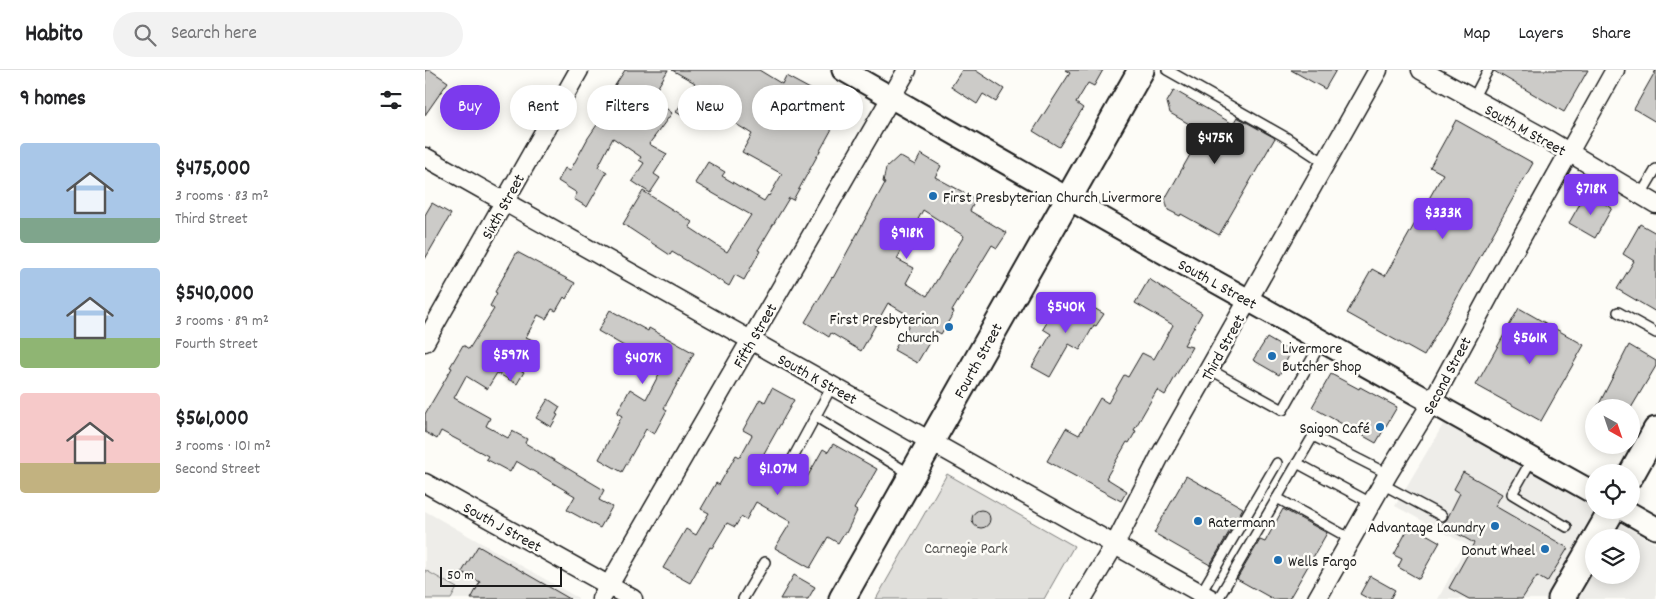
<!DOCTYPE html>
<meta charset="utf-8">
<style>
:root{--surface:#fff;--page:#f2f2f2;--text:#202124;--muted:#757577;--line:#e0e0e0;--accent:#7c3aed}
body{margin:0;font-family:Dekko,sans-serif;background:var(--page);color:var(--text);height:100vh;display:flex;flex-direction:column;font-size:19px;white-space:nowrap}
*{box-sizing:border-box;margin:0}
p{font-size:16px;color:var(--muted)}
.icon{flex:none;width:28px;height:28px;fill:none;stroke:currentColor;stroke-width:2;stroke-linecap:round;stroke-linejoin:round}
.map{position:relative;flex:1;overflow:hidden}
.side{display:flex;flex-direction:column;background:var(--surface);width:425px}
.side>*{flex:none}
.guide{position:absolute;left:15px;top:15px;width:475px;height:45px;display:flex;gap:10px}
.needle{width:32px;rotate:140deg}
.tools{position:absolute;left:1160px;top:329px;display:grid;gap:10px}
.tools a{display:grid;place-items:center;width:55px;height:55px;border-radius:50%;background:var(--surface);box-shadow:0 2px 12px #0003;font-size:25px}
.scale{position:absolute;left:15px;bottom:12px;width:122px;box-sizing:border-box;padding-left:5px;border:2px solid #1c1c1c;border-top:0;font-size:14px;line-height:18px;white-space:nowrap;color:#1c1c1c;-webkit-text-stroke:4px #fdfcf7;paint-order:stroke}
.price{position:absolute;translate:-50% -42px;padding:0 11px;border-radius:5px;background:var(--accent);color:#fff;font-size:16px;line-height:32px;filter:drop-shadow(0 1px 2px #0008)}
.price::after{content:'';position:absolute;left:50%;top:30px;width:15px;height:11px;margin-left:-8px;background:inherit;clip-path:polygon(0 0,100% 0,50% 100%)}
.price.selected{background:#222;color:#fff}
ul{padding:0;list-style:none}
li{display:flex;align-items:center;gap:15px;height:125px;padding:0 20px}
li span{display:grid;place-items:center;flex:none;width:140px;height:100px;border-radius:5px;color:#555}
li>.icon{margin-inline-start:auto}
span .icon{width:60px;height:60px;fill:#fffc;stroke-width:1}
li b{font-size:21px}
h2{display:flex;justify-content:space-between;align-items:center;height:60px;padding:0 20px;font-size:21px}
.pill{padding:0 18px;border-radius:22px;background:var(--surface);box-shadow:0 2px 12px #0003;font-size:18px;line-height:45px}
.pill.selected{background:var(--accent);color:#fff}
header{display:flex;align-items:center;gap:30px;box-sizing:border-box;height:70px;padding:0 25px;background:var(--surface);border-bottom:1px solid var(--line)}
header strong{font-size:24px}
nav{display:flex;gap:28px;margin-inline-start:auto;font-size:18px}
.search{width:350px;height:45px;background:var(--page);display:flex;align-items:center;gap:12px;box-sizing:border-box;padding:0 18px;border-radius:28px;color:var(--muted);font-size:19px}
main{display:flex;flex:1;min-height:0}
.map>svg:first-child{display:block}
.built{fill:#eeede9;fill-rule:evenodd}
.green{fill:#e0dfdb;stroke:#7e7e7c}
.building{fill:#cccbc8;stroke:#1c1c1c;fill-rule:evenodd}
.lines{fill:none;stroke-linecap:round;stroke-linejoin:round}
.service-casing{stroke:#1c1c1c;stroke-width:12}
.minor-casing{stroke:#1c1c1c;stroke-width:21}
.tertiary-casing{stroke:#1c1c1c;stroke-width:25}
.secondary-casing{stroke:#1c1c1c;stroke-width:29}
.service{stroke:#fdfcf7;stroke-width:9}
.minor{stroke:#fdfcf7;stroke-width:18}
.tertiary{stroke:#fdfcf7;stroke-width:21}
.secondary{stroke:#fdfcf7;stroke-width:25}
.poi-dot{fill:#1f6fb2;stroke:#fdfcf7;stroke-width:2}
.labels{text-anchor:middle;stroke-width:5;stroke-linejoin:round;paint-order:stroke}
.street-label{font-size:16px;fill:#1c1c1c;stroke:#fdfcf7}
.poi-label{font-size:16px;fill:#1c1c1c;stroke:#fdfcf7;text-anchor:start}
.park-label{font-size:16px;fill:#575655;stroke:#fdfcf7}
</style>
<header>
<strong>Habito</strong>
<div class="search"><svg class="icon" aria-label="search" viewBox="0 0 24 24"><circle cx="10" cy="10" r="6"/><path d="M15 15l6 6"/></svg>Search here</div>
<nav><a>Map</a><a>Layers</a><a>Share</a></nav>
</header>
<main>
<section class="side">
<h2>9 homes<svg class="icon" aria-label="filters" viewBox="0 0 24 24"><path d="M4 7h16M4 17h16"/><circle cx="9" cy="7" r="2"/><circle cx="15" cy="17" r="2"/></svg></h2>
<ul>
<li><span style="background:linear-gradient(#a9c7e8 75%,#7fa58c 0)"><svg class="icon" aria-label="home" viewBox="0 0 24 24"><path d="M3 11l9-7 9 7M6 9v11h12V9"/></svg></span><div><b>$475,000</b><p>3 rooms · 83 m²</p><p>Third Street</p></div></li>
<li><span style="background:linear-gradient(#a9c7e8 70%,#8fb573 0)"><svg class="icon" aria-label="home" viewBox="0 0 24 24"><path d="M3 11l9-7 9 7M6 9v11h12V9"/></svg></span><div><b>$540,000</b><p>3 rooms · 89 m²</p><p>Fourth Street</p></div></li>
<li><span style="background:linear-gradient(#f6c9c9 70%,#c2b280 0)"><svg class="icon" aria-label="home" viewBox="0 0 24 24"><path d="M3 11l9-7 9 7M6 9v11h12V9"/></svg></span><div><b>$561,000</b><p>3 rooms · 101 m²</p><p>Second Street</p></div></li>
</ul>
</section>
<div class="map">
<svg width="1231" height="529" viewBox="0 0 1231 529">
<rect width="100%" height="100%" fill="#fdfcf7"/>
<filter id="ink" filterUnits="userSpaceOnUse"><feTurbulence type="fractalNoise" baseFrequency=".02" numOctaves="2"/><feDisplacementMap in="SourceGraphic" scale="10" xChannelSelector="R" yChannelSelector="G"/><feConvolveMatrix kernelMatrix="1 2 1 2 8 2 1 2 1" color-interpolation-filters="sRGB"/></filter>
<g filter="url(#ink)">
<!-- built -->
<g class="built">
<path d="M1019,353L1169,438V440H1172L1231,474V529H1013L1042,475L970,436ZM1169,468H1206V505H1169Z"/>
<path d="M0,441L153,528V529H0Z"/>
</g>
<!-- green -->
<g class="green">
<path d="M522,404L649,476L619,529H451Z"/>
<path d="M0,500L32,518L26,529H0Z"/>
</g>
<!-- building -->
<g class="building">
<path d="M0,0H5L23,12L0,45Z"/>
<path d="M200,0H243L227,27L247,43L224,74L242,84L229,104L235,108L225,123L207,111L219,93L214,90L216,87L188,68L173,97L182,102L162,137L149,129L152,123L133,111L140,98L145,101L163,68L195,21L189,17Z"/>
<path d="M247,0H334L357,14L361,6L398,26L393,33L406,41L400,53L408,57L368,130L364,128L333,180L335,181L319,210L310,205L304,216L247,182L245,185L198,154L218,121L267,152L264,157L302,182L326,145L270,113L283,92L300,102L297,106L339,131L343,125L344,126L357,104L317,82L327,64L277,33L266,51L251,42L270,13Z"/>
<path d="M537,0H550L579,19L571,32L558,24L552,34L526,17Z"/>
<path d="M640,0H678L669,16L663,13L651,33L658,38L634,77L608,61L645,3Z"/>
<path d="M866,0H911L900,19Z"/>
<path d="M1069,0H1163L1139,42L1069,1Z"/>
<path d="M1231,0V52L1209,39Z"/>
<path d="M749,20L808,54L812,47L850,68L794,165L756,144L755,146L743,140L740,129L778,62L745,43L742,32Z"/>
<path d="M1031,50L1108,93L999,286L922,243L947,199L960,206L1018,104L1005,97Z"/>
<path d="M496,84L516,96L510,107L551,129L545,141L582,163L572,178L567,175L527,241L529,242L516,264L511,261L492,293L469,280L488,248L463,233L436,281L406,263L404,267L380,252L407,207L408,208L460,113L458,112L461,98L474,86L490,95ZM498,140L539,166L502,226L481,213L489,198L472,189Z"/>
<path d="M1161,123L1187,138L1170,168L1144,153Z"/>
<path d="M7,133L26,144L0,189V145Z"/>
<path d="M1215,154L1231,163V242L1192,219L1209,191L1198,184Z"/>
<path d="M92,182L150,213L141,229L139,227L131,241L127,239L121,249L113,245L101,267L110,271L93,299L99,302L92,314L72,303L62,319L41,306L29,328L65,348L61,356L83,368L87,361L102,369L100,373L179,420L174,430L187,437L175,458L142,440L150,426L91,391L85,402L61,389L63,386L16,361L12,369L0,362V344L27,298L25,297L38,275L44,279L69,239L65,236L72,223L70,222Z"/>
<path d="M724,209L777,243L759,275L767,277L740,325L732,320L709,360L711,361L704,373L702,372L681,408L702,421L696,431L622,391L641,358L654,365L675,328L683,333L699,305L703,307L717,283L729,289L748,255L710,233Z"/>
<path d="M654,229L679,244L671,256L669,255L655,280L644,274L625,307L607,297L626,264L618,259L632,236L646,244Z"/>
<path d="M1094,238L1159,275L1116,351L1051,315Z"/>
<path d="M185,240L223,261L224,258L269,283L239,338L242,340L229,364L221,359L197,402L174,389L197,346L192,343L205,319L221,329L234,304L207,290L211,283L173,261Z"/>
<path d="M842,268L866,282L854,305L828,290Z"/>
<path d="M1204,275L1231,291V296L1206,338H1172Z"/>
<path d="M906,304L934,319L935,317L972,337L951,373L887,337Z"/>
<path d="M347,318L369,330L333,394L371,415L375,408L380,411L398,379L403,382L408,374L452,399L429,439L432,441L421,463H419L413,473L403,467L385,498L350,478L366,452L331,432L321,450L316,447L310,457L302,453L287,478L285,477L265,513L238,498L261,459L271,465L284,443L276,439L291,413L294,415L311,385L315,387L327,365L318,360L335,329L340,332Z"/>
<path d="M123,329L135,337L131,344L133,345L126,357L111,348Z"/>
<path d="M1038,402L1077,424L1070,436L1143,478L1122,512L1112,506L1097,529H1044L1024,518L1049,473L1017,455L1022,449L1035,423L1029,419Z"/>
<path d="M761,406L818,438L785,495L729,463Z"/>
<path d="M858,439L902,463L864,529H848L812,509L835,470L840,472Z"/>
<circle cx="556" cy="449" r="9"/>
<path d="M985,455L1015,472L994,509L973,497L977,489L969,485Z"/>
<path d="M53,476L145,529H46L55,512L37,502Z"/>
<path d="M369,505L390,517L383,529H355Z"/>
<path d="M945,506L970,520L965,529H944L935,524Z"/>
</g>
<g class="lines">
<defs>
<g id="service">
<path d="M742,0L862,68L900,93"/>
<path d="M1048,29L1063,0"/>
<path d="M1215,126L1231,99"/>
<path d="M1193,242L1231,263"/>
<path d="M784,299L858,340L897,271"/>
<path d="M391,347L487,405"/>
<path d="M1107,389L1087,424L1142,457"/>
<path d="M872,393L946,433"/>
<path d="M363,397L407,316"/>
<path d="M957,414L1017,446"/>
<path d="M852,428L888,366L963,404"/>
<path d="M776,523L852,393"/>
<path d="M318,529L340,492"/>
<path d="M793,529L852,428L926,469"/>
</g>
<g id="minor">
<path d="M996,0L1125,71L1231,134"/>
<path d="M0,87L786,529"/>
<path d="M0,272L154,0"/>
<path d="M0,413L208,529"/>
<path d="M176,529L482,0"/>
<path d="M657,529L690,474L735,386L953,0"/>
<path d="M892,529L963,404L1007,332L1076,204L1190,0"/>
</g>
<g id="tertiary">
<path d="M418,0L730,178L1169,423"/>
<path d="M1199,440L1231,458"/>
</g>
<g id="secondary">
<path d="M1206,405L1231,360"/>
<path d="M1171,468L1187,440"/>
<path d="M417,529L716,0"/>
<path d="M1136,529L1169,472"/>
</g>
</defs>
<!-- service casing -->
<use href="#service" class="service-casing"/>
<!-- minor casing -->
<use href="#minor" class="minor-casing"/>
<!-- tertiary casing -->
<use href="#tertiary" class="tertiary-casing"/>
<!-- secondary casing -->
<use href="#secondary" class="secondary-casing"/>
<!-- service -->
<use href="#service" class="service"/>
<!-- minor -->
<use href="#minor" class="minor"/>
<!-- tertiary -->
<use href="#tertiary" class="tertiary"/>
<!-- secondary -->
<use href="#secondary" class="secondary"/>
</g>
</g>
<!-- markers -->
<g class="poi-dot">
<circle cx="508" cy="126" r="5"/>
<circle cx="524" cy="257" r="5"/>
<circle cx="847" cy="286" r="5"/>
<circle cx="955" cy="357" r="5"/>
<circle cx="773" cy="451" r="5"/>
<circle cx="1070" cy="456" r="5"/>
<circle cx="1120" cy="479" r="5"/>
<circle cx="853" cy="490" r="5"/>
</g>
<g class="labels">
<!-- street labels -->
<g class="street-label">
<text transform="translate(1101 59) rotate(29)" y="6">South M Street</text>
<text transform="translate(77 136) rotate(-61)" y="6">Sixth Street</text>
<text transform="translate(793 213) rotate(29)" y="6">South L Street</text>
<text transform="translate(329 265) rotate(-60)" y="6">Fifth Street</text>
<text transform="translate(797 277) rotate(-61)" y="6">Third Street</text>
<text transform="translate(552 290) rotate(-61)" y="6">Fourth Street</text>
<text transform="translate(1021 305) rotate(-62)" y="6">Second Street</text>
<text transform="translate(393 308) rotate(29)" y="6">South K Street</text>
<text transform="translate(78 456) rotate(29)" y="6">South J Street</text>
</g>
<!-- poi labels -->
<g class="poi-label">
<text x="518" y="132">First Presbyterian Church Livermore</text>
<text x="514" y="254" text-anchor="end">First Presbyterian<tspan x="514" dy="18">Church</tspan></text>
<text x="857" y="283">Livermore<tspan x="857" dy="18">Butcher Shop</tspan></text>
<text x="945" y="363" text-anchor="end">Saigon Café</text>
<text x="783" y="457">Ratermann</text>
<text x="1060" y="462" text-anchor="end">Advantage Laundry</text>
<text x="1110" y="485" text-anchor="end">Donut Wheel</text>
<text x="863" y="496">Wells Fargo</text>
</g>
<!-- park labels -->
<g class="park-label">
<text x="541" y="483">Carnegie Park</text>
</g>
</g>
</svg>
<div class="tools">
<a><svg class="needle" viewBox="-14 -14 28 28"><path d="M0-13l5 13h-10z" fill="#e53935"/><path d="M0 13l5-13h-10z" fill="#757577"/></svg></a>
<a><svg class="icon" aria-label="locate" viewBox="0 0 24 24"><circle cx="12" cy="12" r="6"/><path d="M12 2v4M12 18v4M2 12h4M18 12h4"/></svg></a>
<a><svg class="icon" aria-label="layers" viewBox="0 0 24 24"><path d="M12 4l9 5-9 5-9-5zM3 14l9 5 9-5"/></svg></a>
</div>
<div class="scale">50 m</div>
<b class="price selected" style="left:790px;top:95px">$475K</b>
<b class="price" style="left:1166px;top:146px">$718K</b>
<b class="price" style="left:1018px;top:170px">$333K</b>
<b class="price" style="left:482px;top:190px">$918K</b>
<b class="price" style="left:641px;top:264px">$540K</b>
<b class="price" style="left:1105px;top:295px">$561K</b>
<b class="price" style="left:86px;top:312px">$597K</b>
<b class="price" style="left:218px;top:315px">$407K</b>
<b class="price" style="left:353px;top:426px">$1.07M</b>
<div class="guide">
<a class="pill selected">Buy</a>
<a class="pill">Rent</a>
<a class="pill">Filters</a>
<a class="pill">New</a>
<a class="pill">Apartment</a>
</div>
</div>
</main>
